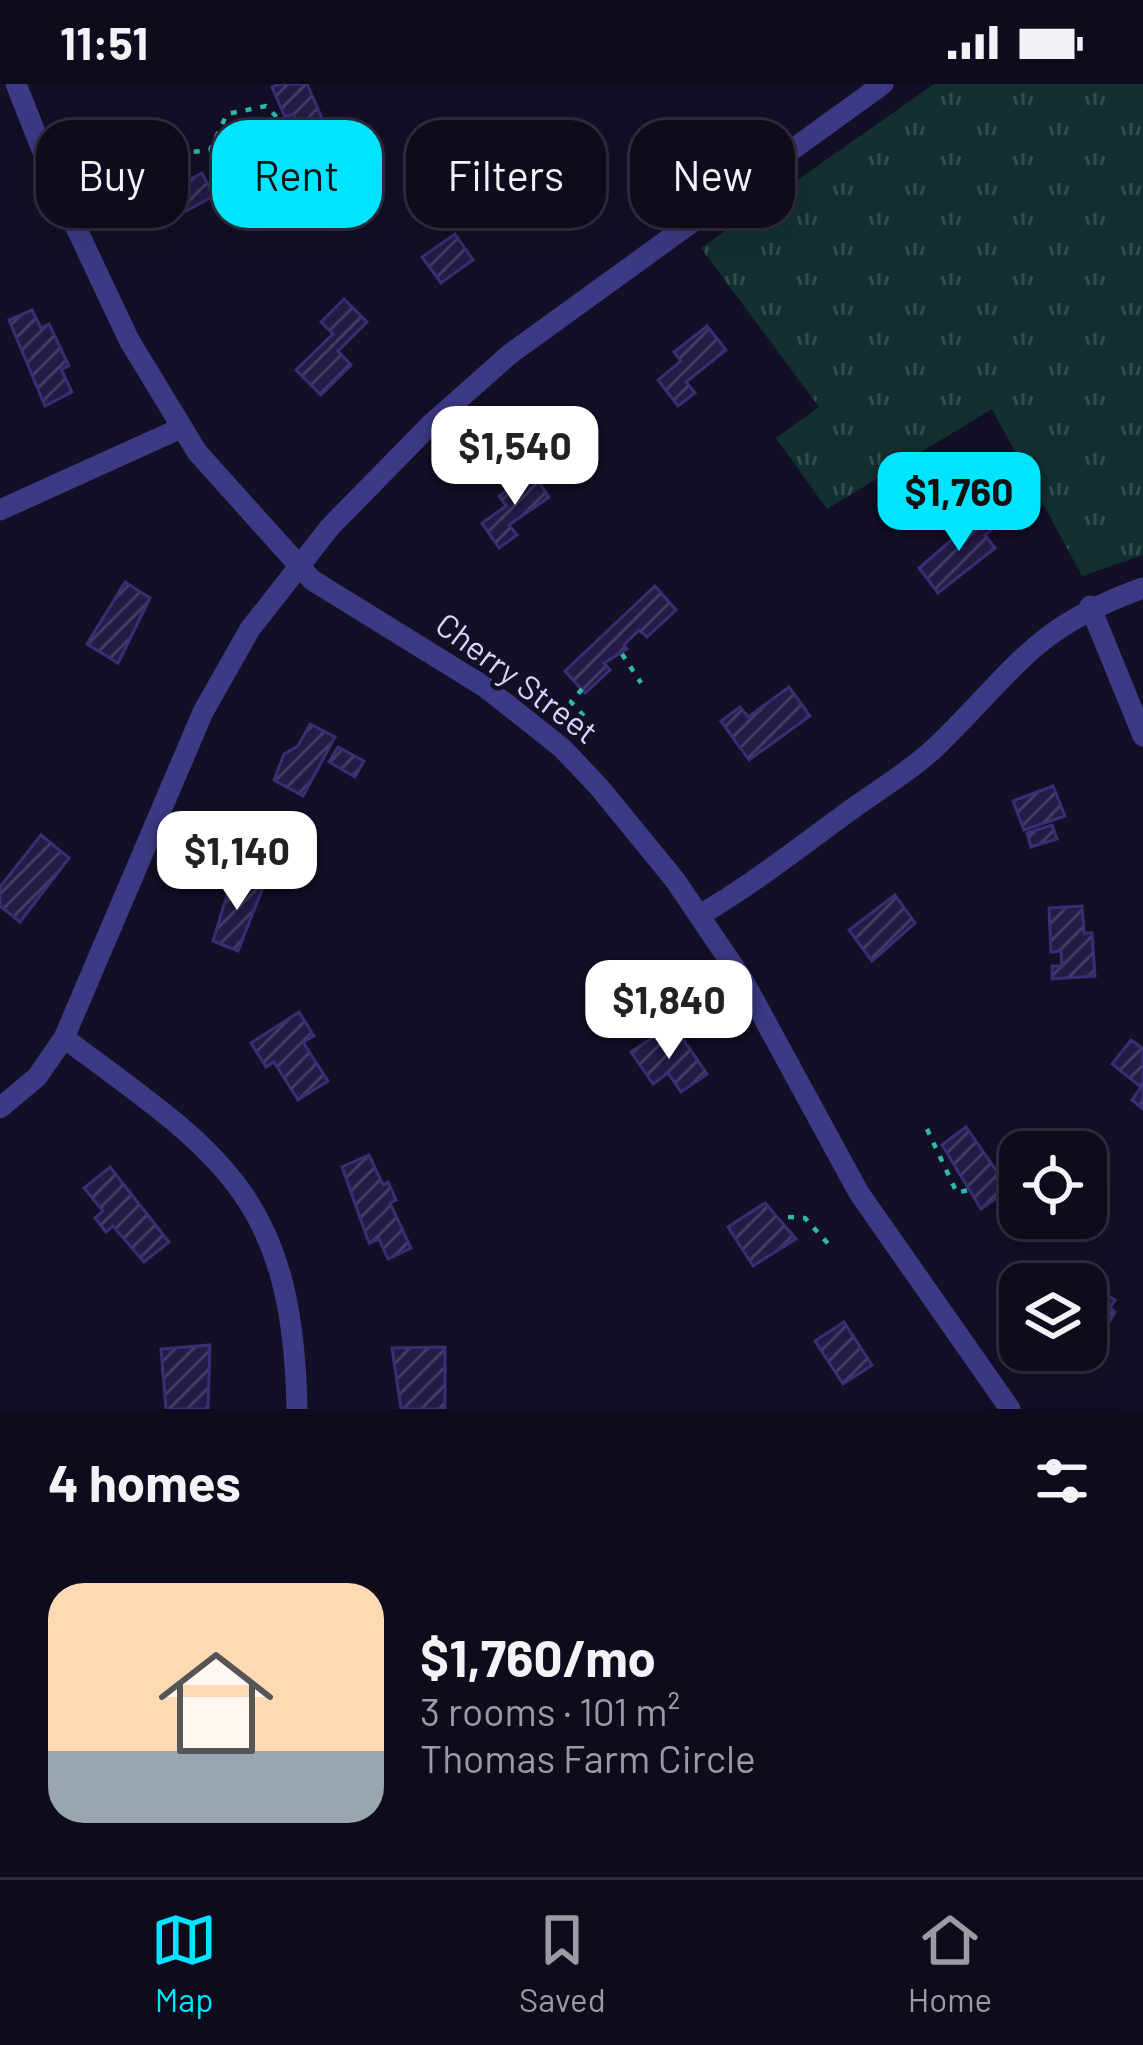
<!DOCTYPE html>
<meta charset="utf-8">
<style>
:root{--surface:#0e0b1c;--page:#171425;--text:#f1f3f6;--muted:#9b9ba3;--line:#2e2b3b;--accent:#00e5ff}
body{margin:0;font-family:Barlow,sans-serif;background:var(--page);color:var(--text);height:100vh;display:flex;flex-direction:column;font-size:45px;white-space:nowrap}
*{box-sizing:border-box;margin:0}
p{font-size:39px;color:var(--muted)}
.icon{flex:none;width:66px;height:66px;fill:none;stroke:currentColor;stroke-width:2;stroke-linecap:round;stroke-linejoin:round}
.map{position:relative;height:1325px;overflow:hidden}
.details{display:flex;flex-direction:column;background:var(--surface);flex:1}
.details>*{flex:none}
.hud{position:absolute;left:36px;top:36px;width:1071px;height:108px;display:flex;gap:24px}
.buttons{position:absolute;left:999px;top:1047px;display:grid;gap:24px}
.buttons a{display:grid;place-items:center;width:108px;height:108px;border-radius:24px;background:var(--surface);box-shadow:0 12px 48px #0002,0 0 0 3px var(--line);font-size:60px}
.price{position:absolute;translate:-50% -102px;padding:0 27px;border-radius:24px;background:#fff;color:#222;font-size:39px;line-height:78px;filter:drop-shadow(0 3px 6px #0008)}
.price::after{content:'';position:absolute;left:50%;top:72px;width:36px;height:27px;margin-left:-18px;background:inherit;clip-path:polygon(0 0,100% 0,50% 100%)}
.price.active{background:var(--accent);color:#111}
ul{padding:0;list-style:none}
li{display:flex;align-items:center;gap:36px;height:300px;padding:0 48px}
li+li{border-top:3px solid var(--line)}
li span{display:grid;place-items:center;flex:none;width:336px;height:240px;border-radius:36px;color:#555}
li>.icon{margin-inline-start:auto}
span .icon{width:144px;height:144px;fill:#fffc;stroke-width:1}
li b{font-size:51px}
h2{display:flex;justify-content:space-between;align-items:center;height:144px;padding:0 48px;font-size:51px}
.pill{padding:0 42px;border-radius:36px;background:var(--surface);box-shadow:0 12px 48px #0002,0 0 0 3px var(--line);font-size:42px;line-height:108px}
.pill.active{background:var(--accent);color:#111}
.status{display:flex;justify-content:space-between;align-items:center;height:84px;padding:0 60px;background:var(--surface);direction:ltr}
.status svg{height:33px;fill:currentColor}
.tabs{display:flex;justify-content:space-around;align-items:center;height:168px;border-top:3px solid var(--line);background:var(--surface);font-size:33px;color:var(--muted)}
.tabs a{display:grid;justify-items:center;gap:6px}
.tabs .active{color:var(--accent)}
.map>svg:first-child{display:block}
.park{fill:url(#park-tufts)}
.building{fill:url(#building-hatch);stroke:#3b2d73;stroke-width:3}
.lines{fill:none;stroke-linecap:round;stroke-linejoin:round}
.path{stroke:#2fb8b0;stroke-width:4.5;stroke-dasharray:6 9;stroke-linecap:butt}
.minor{stroke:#3d3a85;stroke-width:21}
.labels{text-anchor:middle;stroke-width:9;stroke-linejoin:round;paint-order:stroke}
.street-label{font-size:33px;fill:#d9d4ff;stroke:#130f26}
</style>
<div class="status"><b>11:51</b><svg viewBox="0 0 49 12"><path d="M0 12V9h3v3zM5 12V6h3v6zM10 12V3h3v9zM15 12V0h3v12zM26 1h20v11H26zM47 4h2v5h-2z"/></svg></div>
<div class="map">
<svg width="1143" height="1325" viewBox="0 0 1143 1325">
<defs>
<pattern id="park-tufts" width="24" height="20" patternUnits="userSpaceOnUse" patternTransform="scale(3)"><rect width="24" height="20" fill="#12302f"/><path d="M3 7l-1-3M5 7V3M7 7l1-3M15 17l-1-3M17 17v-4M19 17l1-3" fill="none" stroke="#344d4e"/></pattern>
<pattern id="building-hatch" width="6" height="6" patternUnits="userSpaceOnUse" patternTransform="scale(3)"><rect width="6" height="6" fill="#241b47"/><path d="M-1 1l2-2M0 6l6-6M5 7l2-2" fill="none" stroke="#433b63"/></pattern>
</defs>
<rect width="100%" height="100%" fill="#130f26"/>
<!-- park -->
<path class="park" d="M934,0H1143V471L1082,492L992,325L827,425L776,354L819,323L701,164Z"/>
<!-- building -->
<g class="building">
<path d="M280,0H307L324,39L301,48L293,30L285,33L272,3Z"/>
<path d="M157,50L174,89L183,99L202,89L214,112L160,141L148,119L152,117L145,103L150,100L131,64Z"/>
<path d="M455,150L473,176L441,199L422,173Z"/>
<path d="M344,215L367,238L338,267L351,281L321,311L296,286L333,250L321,238Z"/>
<path d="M32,226L41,244L49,240L69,282L61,285L72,308L45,322L9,236Z"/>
<path d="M707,242L726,266L686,298L695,309L678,322L658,296L681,277L674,268Z"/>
<path d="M532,388L549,413L509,441L517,451L499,464L482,439L506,422L499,412Z"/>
<path d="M984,428L995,443L985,451L995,464L938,509L919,484Z"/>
<path d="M125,498L150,514L118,579L87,560Z"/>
<path d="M655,502L676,526L647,553L639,546L624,561L627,565L604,579L610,586L585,609L565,587Z"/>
<path d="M789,603L810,632L749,676L721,637L740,623L748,633Z"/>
<path d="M310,640L335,653L303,712L274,696L284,670L298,662Z"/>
<path d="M338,663L364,677L355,693L329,678Z"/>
<path d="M1053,702L1065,732L1024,746L1013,717Z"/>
<path d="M1052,741L1057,755L1031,763L1027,749Z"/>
<path d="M41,751L69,774L20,838L0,822V803Z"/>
<path d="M233,791L263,803L238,867L213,857Z"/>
<path d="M895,811L915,839L872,877L849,846Z"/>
<path d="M1082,822L1084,849H1092L1095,892L1052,895V882H1062L1061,867L1051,868L1049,824Z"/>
<path d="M299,928L314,952L303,958L328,997L298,1016L274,978L266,983L251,959Z"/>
<path d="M658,950L668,965L683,955L707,990L681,1008L668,989L653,1000L631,968Z"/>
<path d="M1131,956L1143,965V1025L1132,1016L1141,1003L1112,980Z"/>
<path d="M966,1043L1009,1105L981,1125L942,1061Z"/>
<path d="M369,1071L383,1101L388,1098L396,1116L390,1119L411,1164L388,1175L379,1155L369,1159L342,1083Z"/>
<path d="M110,1083L169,1158L144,1178L113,1142L106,1148L95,1134L103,1127L84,1104Z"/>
<path d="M765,1119L796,1155L753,1182L728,1143Z"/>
<path d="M1086,1210L1102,1220L1107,1211L1115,1216L1110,1224L1115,1228L1094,1264L1086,1259Z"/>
<path d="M844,1238L872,1281L843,1300L815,1257Z"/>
<path d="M210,1261L208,1325H166L161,1265Z"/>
<path d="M445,1263V1325H401L392,1264Z"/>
</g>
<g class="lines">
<!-- path -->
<g class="path">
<path d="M143,41L159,43C178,63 181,71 210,66L227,30L266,22L298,55L316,48L313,43"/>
<path d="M622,570L641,599"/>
<path d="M582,605L571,618L594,643"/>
<path d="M927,1045L957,1109L968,1106"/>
<path d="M788,1133L805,1134L831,1163"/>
</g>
<!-- minor -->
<g class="minor">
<path d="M16,0L56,101L129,256L197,368L312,496L485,603L562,664L599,703L675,796L744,898L859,1109L1010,1325"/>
<path d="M0,426L181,344"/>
<path d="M1090,522L1143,652"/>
<path d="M700,831C753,800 801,762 852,725C881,704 915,684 941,658C1017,583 1036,542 1143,504"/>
<path d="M64,954C223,1071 293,1113 297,1325"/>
<path d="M0,1024L37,993L64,954L203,628L250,545L330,443L431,340L510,270L883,0"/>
</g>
</g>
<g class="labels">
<!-- street labels -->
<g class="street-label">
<text transform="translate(517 594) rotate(37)" y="12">Cherry Street</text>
</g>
</g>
</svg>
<div class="buttons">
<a><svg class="icon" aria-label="locate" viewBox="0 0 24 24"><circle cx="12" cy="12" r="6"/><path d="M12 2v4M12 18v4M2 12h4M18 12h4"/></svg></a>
<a><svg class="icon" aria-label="layers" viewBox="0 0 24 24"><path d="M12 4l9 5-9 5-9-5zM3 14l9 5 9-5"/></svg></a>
</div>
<b class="price" style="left:515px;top:424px">$1,540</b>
<b class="price active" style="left:959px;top:470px">$1,760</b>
<b class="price" style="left:237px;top:829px">$1,140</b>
<b class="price" style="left:669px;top:978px">$1,840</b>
<div class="hud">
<a class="pill">Buy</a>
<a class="pill active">Rent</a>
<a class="pill">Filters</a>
<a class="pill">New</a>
</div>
</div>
<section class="details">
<h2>4 homes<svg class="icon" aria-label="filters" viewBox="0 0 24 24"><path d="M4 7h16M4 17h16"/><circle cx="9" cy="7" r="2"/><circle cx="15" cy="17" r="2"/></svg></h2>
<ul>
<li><span style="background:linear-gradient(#ffd9b3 70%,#9aa5b1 0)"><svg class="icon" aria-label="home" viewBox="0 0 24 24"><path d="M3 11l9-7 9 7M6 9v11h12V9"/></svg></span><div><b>$1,760/mo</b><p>3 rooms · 101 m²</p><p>Thomas Farm Circle</p></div></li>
</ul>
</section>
<nav class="tabs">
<a class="active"><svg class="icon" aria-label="map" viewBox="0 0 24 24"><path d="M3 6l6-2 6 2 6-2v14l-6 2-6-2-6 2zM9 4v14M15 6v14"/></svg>Map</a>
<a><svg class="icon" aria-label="saved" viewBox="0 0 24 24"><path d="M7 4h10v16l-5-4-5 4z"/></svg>Saved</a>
<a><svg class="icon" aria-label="home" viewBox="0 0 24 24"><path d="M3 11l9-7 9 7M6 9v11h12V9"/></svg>Home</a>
</nav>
